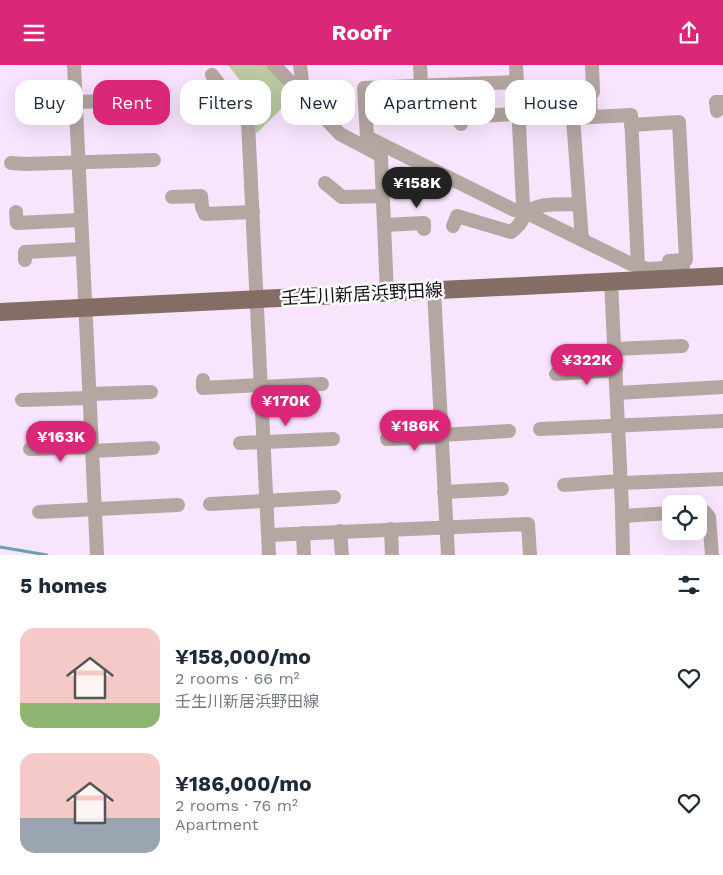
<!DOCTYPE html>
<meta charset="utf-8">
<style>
:root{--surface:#fff;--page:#f2f2f3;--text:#1f2937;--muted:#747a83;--accent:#db2777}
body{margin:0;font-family:"Work Sans","Noto Sans JP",sans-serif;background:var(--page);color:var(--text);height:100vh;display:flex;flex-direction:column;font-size:19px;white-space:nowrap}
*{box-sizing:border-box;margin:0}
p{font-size:16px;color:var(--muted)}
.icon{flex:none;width:28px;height:28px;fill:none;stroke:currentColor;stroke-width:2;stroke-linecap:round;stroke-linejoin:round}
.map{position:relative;height:490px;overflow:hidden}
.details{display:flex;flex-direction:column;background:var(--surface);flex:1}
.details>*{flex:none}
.top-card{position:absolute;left:15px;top:15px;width:694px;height:45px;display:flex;gap:10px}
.buttons{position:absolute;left:662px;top:430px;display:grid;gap:10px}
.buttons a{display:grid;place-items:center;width:45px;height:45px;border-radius:10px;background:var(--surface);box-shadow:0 5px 20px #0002;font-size:25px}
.price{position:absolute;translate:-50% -42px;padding:0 11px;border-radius:18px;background:var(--accent);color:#fff;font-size:16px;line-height:32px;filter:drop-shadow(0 1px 2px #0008)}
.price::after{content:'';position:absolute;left:50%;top:30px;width:15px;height:11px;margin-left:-8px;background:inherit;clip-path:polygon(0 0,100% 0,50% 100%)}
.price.selected{background:#222;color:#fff}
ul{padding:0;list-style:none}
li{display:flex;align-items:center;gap:15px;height:125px;padding:0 20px}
li span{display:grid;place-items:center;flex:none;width:140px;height:100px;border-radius:15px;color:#555}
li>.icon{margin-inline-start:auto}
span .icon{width:60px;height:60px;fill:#fffc;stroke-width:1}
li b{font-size:21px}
h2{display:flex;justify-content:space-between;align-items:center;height:60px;padding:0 20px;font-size:21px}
.chip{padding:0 18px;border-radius:15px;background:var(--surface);box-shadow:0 5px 20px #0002;font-size:18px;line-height:45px}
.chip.selected{background:var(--accent);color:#fff}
header{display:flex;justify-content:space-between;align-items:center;height:65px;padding:0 20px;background:var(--accent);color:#fff;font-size:22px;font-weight:700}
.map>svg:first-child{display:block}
.green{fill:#bbcba2}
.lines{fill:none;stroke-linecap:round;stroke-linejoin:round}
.stream{stroke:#67a1b1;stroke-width:3}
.minor{stroke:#b4a7a2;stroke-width:14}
.major{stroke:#836d64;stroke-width:18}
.labels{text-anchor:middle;stroke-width:5;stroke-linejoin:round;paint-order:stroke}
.street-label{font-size:18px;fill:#150f16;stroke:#fff}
</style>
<header><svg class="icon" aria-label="menu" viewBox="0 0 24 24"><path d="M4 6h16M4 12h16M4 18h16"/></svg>Roofr<svg class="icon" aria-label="share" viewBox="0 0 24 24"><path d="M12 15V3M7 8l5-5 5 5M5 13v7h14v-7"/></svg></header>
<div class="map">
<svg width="723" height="490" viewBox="0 0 723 490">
<rect width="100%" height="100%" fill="#f8e5fd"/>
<!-- green -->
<path class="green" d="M228,0H274L299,26L257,68L252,62L265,48Z"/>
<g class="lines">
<!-- stream -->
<path class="stream" d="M0,482L47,490"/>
<!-- minor -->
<g class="minor">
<path d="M74,0L97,490"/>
<path d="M274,0L340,69L378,89"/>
<path d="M420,0L421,21"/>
<path d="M516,0L523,140L527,148"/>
<path d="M212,10L248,57L269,490"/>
<path d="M517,17L364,23L367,72L514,145L527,148L631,199L647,204L683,202L684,213"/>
<path d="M296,23L302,16L300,0"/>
<path d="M75,37L134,35"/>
<path d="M717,46L716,37H723"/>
<path d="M591,52L590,31L593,27L592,0"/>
<path d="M573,53L582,175"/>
<path d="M461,59V52L565,46L573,53L631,50L638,201"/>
<path d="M631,60L679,57L686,195L669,196"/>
<path d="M381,80L378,89L381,91L387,228"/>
<path d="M11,98L25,99L154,95"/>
<path d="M325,118L342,132L382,131"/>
<path d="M172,132L201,131L202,142L205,149L253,147"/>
<path d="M16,147L17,158L81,155"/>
<path d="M384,160L424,158V164"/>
<path d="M453,161L457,151L511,167C521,160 520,157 526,149C537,136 564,140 579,139"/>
<path d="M25,195V187L82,184"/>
<path d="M611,217L622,443L623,490"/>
<path d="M434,226L448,490"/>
<path d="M615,284L682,281"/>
<path d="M556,309L616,305"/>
<path d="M203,315V323L262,320"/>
<path d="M262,322L322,319"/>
<path d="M617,328L723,322"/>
<path d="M89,329L151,327"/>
<path d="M22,335L89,333"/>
<path d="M540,364L723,356"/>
<path d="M441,370L509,366"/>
<path d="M387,374L441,372"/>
<path d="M240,378L333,374"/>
<path d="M30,384L92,382"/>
<path d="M92,386L153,383"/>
<path d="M621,418L723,414"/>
<path d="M564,420L621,416"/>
<path d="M444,427L502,424"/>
<path d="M210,439L334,432"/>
<path d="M699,446L705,447L709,452L712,490"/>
<path d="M39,447L178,440"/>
<path d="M622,451L671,448"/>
<path d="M391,464L392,490"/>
<path d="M340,466L342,490"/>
<path d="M303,468L304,490"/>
<path d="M269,470L528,459L530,490"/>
</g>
<!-- major -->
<path class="major" d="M0,247L723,211"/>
</g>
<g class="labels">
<!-- street labels -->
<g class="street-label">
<text transform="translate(362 229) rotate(-3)" y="6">壬生川新居浜野田線</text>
</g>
</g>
</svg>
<div class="buttons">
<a><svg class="icon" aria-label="locate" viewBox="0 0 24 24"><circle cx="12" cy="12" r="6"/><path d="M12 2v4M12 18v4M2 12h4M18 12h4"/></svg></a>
</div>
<b class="price selected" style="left:417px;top:144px">¥158K</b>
<b class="price" style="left:587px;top:321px">¥322K</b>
<b class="price" style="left:286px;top:362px">¥170K</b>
<b class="price" style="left:415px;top:387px">¥186K</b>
<b class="price" style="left:61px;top:398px">¥163K</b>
<div class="top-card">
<a class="chip">Buy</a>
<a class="chip selected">Rent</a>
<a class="chip">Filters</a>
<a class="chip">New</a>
<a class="chip">Apartment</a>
<a class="chip">House</a>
</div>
</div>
<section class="details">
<h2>5 homes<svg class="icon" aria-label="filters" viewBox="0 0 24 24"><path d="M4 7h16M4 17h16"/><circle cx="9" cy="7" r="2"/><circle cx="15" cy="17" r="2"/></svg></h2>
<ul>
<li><span style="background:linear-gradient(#f6c9c9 75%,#8fb573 0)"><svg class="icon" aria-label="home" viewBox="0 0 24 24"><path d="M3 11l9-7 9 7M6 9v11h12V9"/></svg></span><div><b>¥158,000/mo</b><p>2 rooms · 66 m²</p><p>壬生川新居浜野田線</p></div><svg class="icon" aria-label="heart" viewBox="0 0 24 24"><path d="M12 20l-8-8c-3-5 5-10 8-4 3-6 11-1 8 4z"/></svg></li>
<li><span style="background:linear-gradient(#f6c9c9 65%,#9aa5b1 0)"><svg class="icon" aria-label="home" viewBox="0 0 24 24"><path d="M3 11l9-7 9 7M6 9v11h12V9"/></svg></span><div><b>¥186,000/mo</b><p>2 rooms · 76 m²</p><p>Apartment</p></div><svg class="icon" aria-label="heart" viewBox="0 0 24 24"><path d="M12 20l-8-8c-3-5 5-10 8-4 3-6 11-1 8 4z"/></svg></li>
</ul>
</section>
